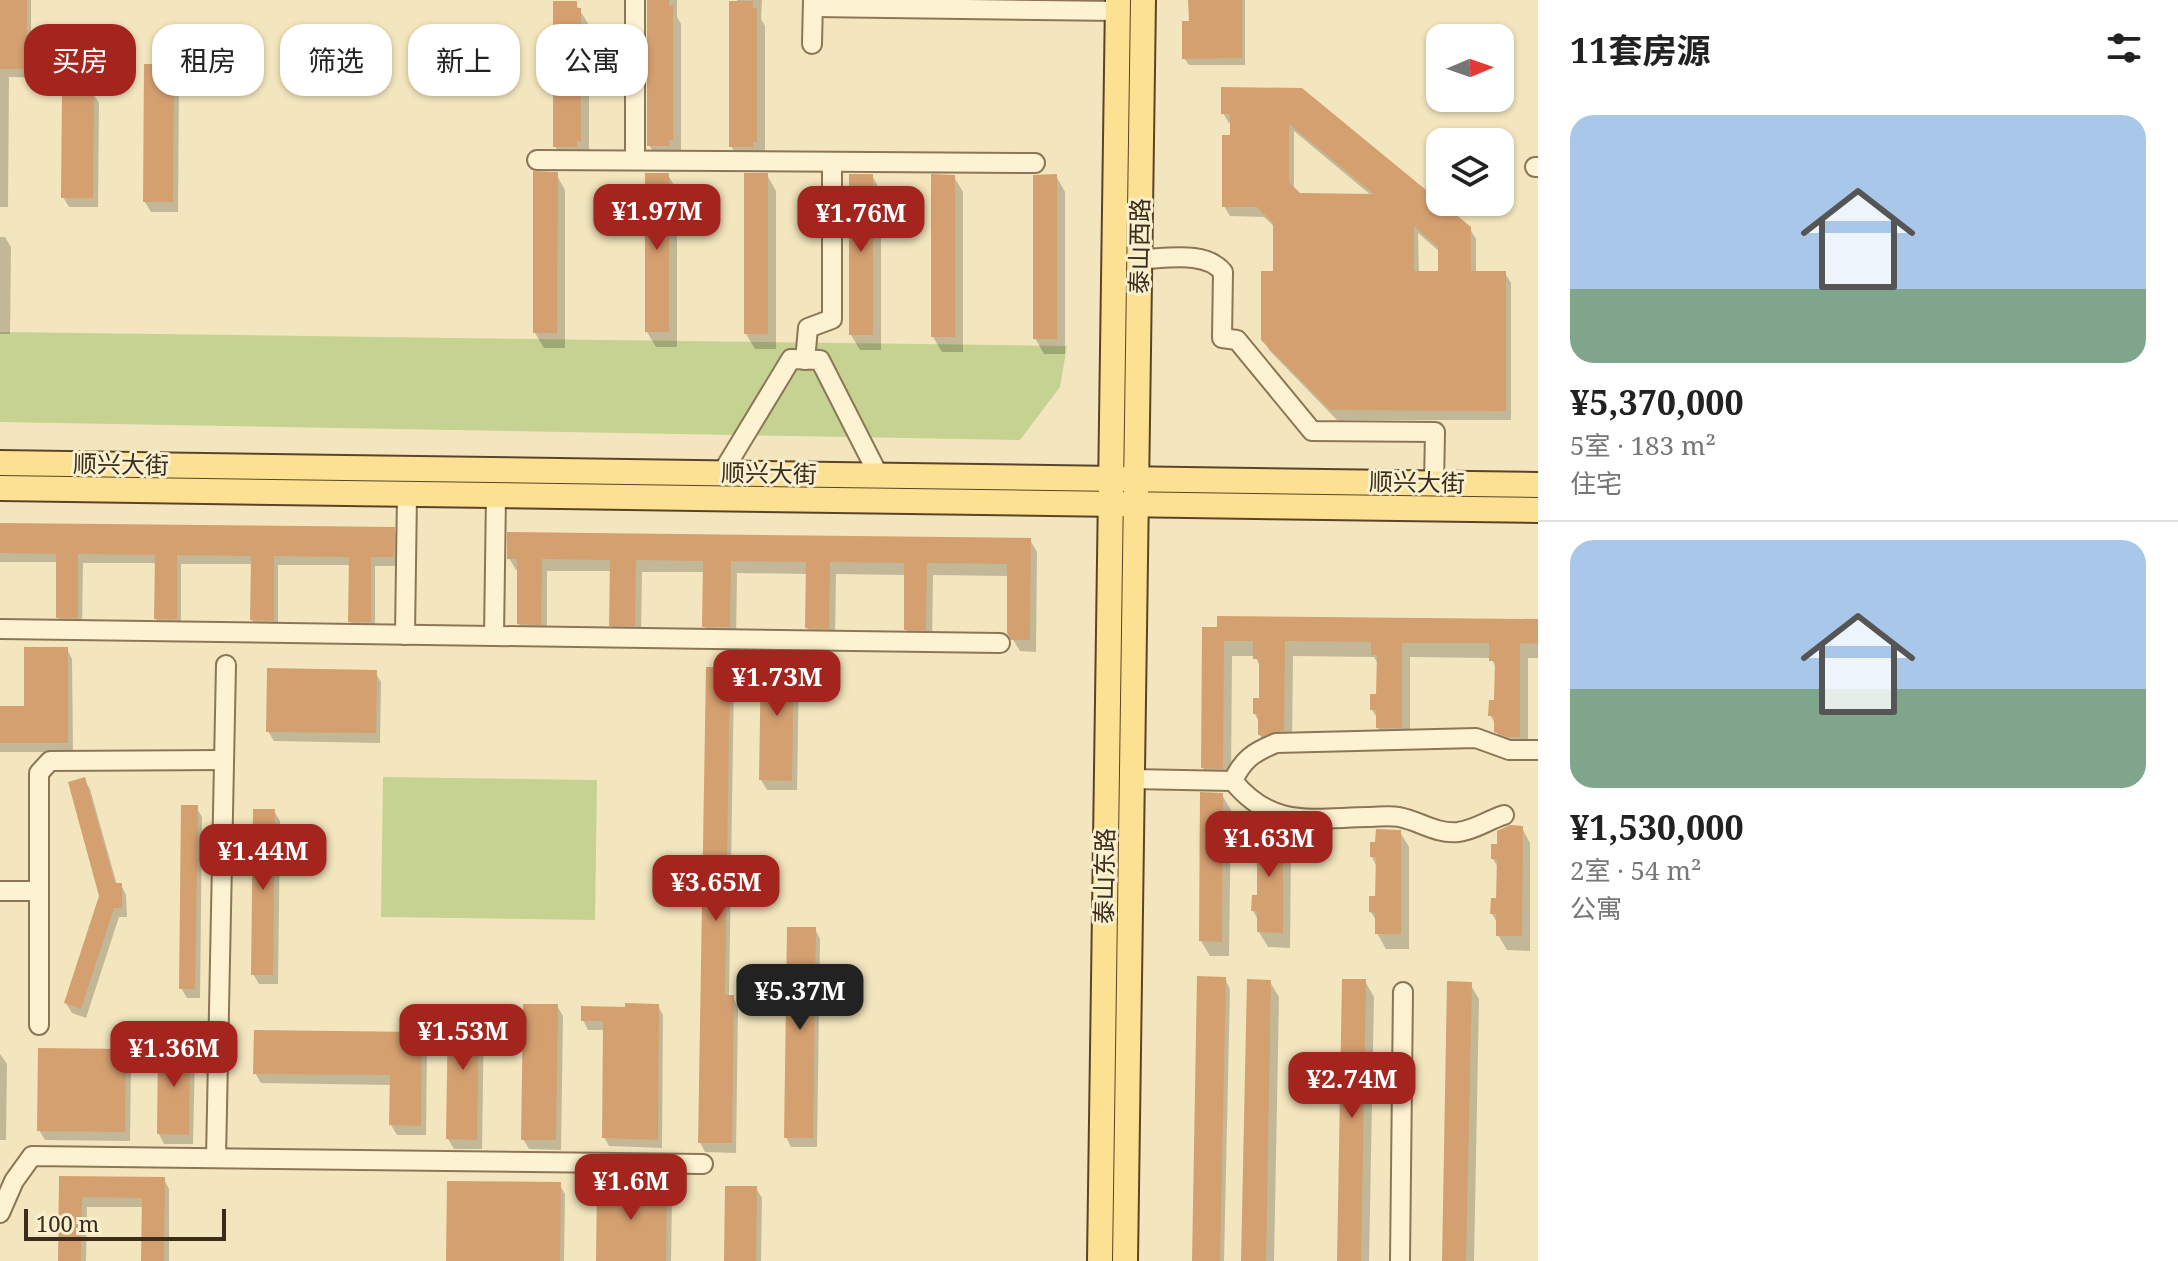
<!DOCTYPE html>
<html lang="zh">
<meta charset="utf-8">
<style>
:root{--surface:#fff;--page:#f2f2f2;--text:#222;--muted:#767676;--line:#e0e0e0;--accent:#a3251e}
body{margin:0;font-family:"Noto Serif","Noto Sans SC",serif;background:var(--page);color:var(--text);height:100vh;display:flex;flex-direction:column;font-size:30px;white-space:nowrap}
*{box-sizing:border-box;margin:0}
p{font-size:26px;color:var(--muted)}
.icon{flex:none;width:44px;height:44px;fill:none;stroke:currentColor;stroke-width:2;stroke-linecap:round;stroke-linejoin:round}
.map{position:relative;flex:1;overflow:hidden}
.drawer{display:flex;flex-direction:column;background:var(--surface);width:640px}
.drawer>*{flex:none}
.guide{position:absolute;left:24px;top:24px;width:760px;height:72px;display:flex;gap:16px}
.needle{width:52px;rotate:88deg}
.controls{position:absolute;left:1426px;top:24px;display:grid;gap:16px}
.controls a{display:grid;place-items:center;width:88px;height:88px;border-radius:16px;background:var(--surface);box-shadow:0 2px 6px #0004;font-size:40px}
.scale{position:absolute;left:24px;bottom:20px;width:202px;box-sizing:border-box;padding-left:8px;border:4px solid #3b2c1b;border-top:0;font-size:22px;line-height:28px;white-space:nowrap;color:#3b2c1b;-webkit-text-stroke:6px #f9f0cf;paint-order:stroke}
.price{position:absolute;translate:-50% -68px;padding:0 18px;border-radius:16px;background:var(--accent);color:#fff;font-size:26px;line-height:52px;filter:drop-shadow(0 2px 4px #0008)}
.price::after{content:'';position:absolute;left:50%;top:48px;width:24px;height:18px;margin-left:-12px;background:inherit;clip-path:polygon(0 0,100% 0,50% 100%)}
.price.selected{background:#222;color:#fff}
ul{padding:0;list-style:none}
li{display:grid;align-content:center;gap:16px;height:424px;padding:0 32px}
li+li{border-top:2px solid var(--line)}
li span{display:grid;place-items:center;height:248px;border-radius:24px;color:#555}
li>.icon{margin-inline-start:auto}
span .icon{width:144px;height:144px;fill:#fffc;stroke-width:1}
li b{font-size:34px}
h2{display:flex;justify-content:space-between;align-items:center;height:96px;padding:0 32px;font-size:34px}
.chip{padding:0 28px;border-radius:24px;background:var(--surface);box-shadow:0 2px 6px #0004;font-size:28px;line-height:72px}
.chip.selected{background:var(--accent);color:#fff}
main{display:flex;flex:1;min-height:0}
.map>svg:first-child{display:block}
.green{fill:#c6d291}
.shadow{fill:#0003;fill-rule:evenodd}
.building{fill:#d5a070;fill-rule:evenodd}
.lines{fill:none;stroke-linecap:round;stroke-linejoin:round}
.minor-casing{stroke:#8d7655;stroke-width:22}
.major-casing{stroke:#5a432a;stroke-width:28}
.minor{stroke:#fdf3d2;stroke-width:18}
.major{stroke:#fbe191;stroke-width:24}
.labels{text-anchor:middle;stroke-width:6;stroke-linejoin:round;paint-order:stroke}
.street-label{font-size:24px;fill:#3b2c1b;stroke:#f9f0cf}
</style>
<main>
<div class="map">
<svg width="1538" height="1261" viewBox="0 0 1538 1261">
<rect width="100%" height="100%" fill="#f3e6be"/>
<!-- green -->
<g class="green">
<path d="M0,332L1067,346L1060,387L1020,440L0,422Z"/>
<path d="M383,777L597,780L595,920L381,917Z"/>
</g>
<!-- shadow -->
<g class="shadow">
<path d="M0,0H31V52H48L53,61V78L9,77L8,207H0Z"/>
<path d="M655,0H677V17L681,24V155L658,160L649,145Z"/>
<path d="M737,0H762L761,19L765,26V157L740,162L731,146Z"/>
<path d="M1190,0H1245V65H1189L1184,58L1191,23Z"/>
<path d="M575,3L589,25V156L563,162L555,146Z"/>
<path d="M173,66L179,76L178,212H151L145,202Z"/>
<path d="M1302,90L1470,229L1476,239V273H1505L1511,283V420H1337L1269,350L1263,339L1275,273V227L1264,217L1230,216L1224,206L1232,123H1229L1223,113ZM1294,131L1372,196L1299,195L1294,190ZM1418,233L1440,252V273H1419Z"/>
<path d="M93,93L99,103L98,207H69L63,197Z"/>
<path d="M556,174L565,190V348H544L535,333Z"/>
<path d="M668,175L677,190V347H656L647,332Z"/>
<path d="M767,175L776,191V349H755L746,334Z"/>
<path d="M872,176L881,191V350H860L851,335Z"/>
<path d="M1056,176L1065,192V354H1044L1035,338Z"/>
<path d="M954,177L963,192V352H942L933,337Z"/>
<path d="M0,237H5L11,247L10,334H0Z"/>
<path d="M0,525L393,529L399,538L398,566H375V631H355L350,621L351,565H278V629H258L252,620L253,564H181V628H162L156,619L157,563H83L82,627L63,626L58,617V562H0Z"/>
<path d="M1030,540L1037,552L1036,652L1020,651L1009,633V576L933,575L932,642L913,641L906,629V575L836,574L835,640H814L807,628L808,574L737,573L736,639H712L704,626L705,572H642L641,638L618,637L611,625L612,571H547V636H526L519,624V570H516L509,558Z"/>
<path d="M1538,622V658H1528V752L1505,747L1496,731V725L1490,715L1496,702L1497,670L1491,658L1410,657V743H1387L1378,728V719L1372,710L1378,696V664L1374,657L1293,656L1292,746L1269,750L1260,735V724L1255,714L1261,700V669L1255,656H1232L1231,784L1211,783L1203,768L1204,629Z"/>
<path d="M67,649L72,659L73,752H0V708H26Z"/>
<path d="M793,658L799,668L797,790H767L761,780Z"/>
<path d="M728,669L734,679L729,997H733L738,1007L736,1153L705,1152L700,1142Z"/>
<path d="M375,672L381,682L380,743L274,741L268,731Z"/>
<path d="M84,779L90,789L117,885H121L126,895L127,917H119L86,1018L72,1013L66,1003L101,896Z"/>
<path d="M1222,795L1231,810L1229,956H1210L1201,941Z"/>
<path d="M196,807L202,817L200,998H187L181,988Z"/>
<path d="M274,811L280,821L278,984H259L253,974Z"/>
<path d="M1522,828L1530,843V951L1507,950L1498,935V924L1492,914L1498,900L1499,869L1493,859L1499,846Z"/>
<path d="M1282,829L1291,845L1290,948L1268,947L1259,932V921L1253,911L1259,897V865L1254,856L1260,843Z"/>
<path d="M1400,832L1409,847V949H1386L1377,933V922L1371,912L1377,898V867L1372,857Z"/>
<path d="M815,929L820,939L817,1147H791L786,1137Z"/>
<path d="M1225,979L1230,989L1224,1261H1195Z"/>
<path d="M1365,981L1374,997L1369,1261H1339Z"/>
<path d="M1270,982L1279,997L1274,1261H1243Z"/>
<path d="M1470,984L1479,999L1474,1261H1444Z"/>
<path d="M557,1006L563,1016L561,1150L529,1149L523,1139Z"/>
<path d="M658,1006L663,1015L662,1148L609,1146L604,1137L605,1030H588L583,1020V1008Z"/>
<path d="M478,1007L484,1017L482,1149H454L448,1139Z"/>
<path d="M421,1034L427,1044L426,1135H397L391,1125L392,1085L261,1083L255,1073Z"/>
<path d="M189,1046L195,1056L193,1144H164L159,1134Z"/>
<path d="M125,1051L131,1061L130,1141L45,1140L39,1130Z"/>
<path d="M0,1054L7,1064L6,1140H0Z"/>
<path d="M61,1178L164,1179L169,1189V1261H143L144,1207H87L86,1261H60Z"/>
<path d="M559,1184L565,1194L564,1261H448Z"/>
<path d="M666,1188L672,1198L671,1261H598Z"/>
<path d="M756,1188L762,1198L761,1261H726Z"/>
</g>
<!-- building -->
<g class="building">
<path d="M0,0H27V50H49V69H0Z"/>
<path d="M647,0H669V6H673V140H669V146H647Z"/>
<path d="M1188,0H1242V58L1182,59V21H1189Z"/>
<path d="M553,1H577V8H581V141H577V147H553Z"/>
<path d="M729,1H753V8H757V142H753V147H729Z"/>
<path d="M144,64H174L173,202H143Z"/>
<path d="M1221,87L1302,88L1471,227V271H1506V411L1330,410L1261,340V271H1273V223L1257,207H1222V135H1230V114H1221ZM1289,124L1374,194L1300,193L1289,182ZM1414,226L1438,247V271H1414Z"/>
<path d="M62,91H94L93,198H61Z"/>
<path d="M533,171L558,172L557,333H533Z"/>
<rect x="645" y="173" width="24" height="159"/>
<rect x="744" y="173" width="24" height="161"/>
<rect x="849" y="174" width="24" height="161"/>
<path d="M931,174L955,175V337H931Z"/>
<path d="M1057,174V339H1033V175Z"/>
<path d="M0,523L395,527L394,557H371V622H348L349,557L274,556V621L250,620L251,556L177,555V619H154L155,555L78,554V618H56V554L0,553Z"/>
<path d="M507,532L1031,538L1030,640H1011L1007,633V564L927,563L926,630H904V563L830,562L829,629L805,628L806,562L731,561L730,627H702L703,561L636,560L635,626H609L610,560L542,559L541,625L517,624V559H507Z"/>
<path d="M1217,616L1538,619V644L1520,643V737H1508L1494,732V716H1488L1489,700H1494L1495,661H1489V643H1402V728H1376V710H1370V694H1376L1377,655H1371V642L1285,641L1284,731L1263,736L1258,735V714H1253V698H1259V659H1253V641H1224L1223,769L1201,768L1202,627H1217Z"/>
<path d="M24,647H68V743H0V706H24Z"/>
<path d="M761,656H794L792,781L759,780Z"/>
<path d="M706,667H730L725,995H734L732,1143H698Z"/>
<path d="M267,668L377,670L376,733L266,732Z"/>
<path d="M85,777L115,883H122V908H114L81,1009L64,1003L99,896L68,782Z"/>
<path d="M1200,792L1223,793L1222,942L1199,941Z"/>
<path d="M181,805H198L195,989H179Z"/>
<path d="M253,809H275L273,975H251Z"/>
<path d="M1258,822L1283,827V933L1257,932V911H1251L1252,895H1257V856H1252V841H1258Z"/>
<path d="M1510,825L1523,826L1522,936H1496V914H1490L1491,898H1496L1497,859H1491V844H1497V831Z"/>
<path d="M1376,829L1401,830V934H1375V913L1369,912V896H1375L1376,857H1370V842H1375Z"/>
<path d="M787,927H816L813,1138H784Z"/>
<path d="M1197,976L1226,977L1220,1261H1192Z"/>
<path d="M1247,979L1271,980L1266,1261H1241Z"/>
<path d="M1342,979H1366L1361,1261H1337Z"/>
<path d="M1447,981L1472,982L1466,1261H1442Z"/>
<path d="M625,1003L659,1004L658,1140L602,1138L603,1021H581V1006L625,1007Z"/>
<path d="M523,1004H558L556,1140H521Z"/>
<path d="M448,1005H479L477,1140L446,1139Z"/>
<path d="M254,1030L422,1032L421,1126L389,1125L390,1075L253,1074Z"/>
<path d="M158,1044H190L189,1135L157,1134Z"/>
<path d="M38,1048L126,1049L125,1132L37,1131Z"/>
<path d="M59,1176L165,1177L164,1261H141L142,1198L82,1197L81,1261H58Z"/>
<path d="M447,1181L561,1182L560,1261H446Z"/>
<path d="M597,1182L667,1186L666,1261H596Z"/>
<path d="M725,1186H757L756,1261H724Z"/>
</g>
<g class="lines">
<defs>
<g id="minor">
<path d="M813,7L1118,11"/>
<path d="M812,44L813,0"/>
<path d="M537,160L1035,163"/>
<path d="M635,160V0"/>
<path d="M1535,167H1538"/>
<path d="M1139,259C1165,259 1205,250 1223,272L1222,338L1237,340L1312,431L1435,432L1434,484"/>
<path d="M805,360L808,328L832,319V162"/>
<path d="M722,473L791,359L820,360L879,476"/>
<path d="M0,629L1000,643"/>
<path d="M405,635L407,494"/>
<path d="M494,636L496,495"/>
<path d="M1132,779L1233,781"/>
<path d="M1504,815C1488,820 1475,830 1458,832C1435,834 1420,821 1399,817C1389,815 1378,817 1368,817C1312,818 1272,829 1233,781C1243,759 1254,752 1276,743L1476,738L1509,750H1538"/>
<path d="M0,891H39"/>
<path d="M39,1025V773L50,761L224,760"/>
<path d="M216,1158L226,665"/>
<path d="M0,1213L14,1181L32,1156L703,1164"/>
<path d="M1400,1261L1403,992"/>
</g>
<g id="major">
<path d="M0,463L1538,485"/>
<path d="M0,488L1538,510"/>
<path d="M1100,1261L1118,0"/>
<path d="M1125,1261L1143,0"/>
</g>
</defs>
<!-- minor casing -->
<use href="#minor" class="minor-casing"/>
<!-- major casing -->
<use href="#major" class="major-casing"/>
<!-- minor -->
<use href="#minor" class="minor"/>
<!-- major -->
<use href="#major" class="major"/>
</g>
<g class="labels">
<!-- street labels -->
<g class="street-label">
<text transform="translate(1140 246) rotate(-89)" y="8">泰山西路</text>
<text transform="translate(121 465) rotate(1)" y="8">顺兴大街</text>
<text transform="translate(769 474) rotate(1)" y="8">顺兴大街</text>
<text transform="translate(1417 483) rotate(1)" y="8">顺兴大街</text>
<text transform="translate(1105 876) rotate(-89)" y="8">泰山东路</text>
</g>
</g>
</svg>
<div class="controls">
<a><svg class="needle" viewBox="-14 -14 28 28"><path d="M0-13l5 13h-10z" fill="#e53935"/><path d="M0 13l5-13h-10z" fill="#767676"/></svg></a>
<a><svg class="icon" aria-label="layers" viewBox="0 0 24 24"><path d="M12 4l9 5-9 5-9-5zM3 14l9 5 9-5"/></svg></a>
</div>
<div class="scale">100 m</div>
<b class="price" style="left:657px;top:252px">¥1.97M</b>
<b class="price" style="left:861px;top:254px">¥1.76M</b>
<b class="price" style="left:777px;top:718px">¥1.73M</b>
<b class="price" style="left:1269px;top:879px">¥1.63M</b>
<b class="price" style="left:263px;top:892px">¥1.44M</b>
<b class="price" style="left:716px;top:923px">¥3.65M</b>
<b class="price selected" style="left:800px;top:1032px">¥5.37M</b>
<b class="price" style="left:463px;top:1072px">¥1.53M</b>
<b class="price" style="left:174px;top:1089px">¥1.36M</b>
<b class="price" style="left:1352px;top:1120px">¥2.74M</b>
<b class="price" style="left:631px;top:1222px">¥1.6M</b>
<div class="guide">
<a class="chip selected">买房</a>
<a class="chip">租房</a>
<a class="chip">筛选</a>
<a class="chip">新上</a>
<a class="chip">公寓</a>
</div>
</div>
<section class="drawer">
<h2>11套房源<svg class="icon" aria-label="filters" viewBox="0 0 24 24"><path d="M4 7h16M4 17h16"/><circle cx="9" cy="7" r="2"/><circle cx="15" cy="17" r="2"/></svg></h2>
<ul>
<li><span style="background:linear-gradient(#a9c7e8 70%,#7fa58c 0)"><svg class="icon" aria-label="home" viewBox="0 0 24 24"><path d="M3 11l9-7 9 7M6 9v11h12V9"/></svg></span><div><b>¥5,370,000</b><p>5室 · 183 m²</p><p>住宅</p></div></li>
<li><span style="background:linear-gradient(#a9c7e8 60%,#7fa58c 0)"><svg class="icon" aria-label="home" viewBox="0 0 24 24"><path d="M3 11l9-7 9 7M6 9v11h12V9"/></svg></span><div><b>¥1,530,000</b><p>2室 · 54 m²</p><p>公寓</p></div></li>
</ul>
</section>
</main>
